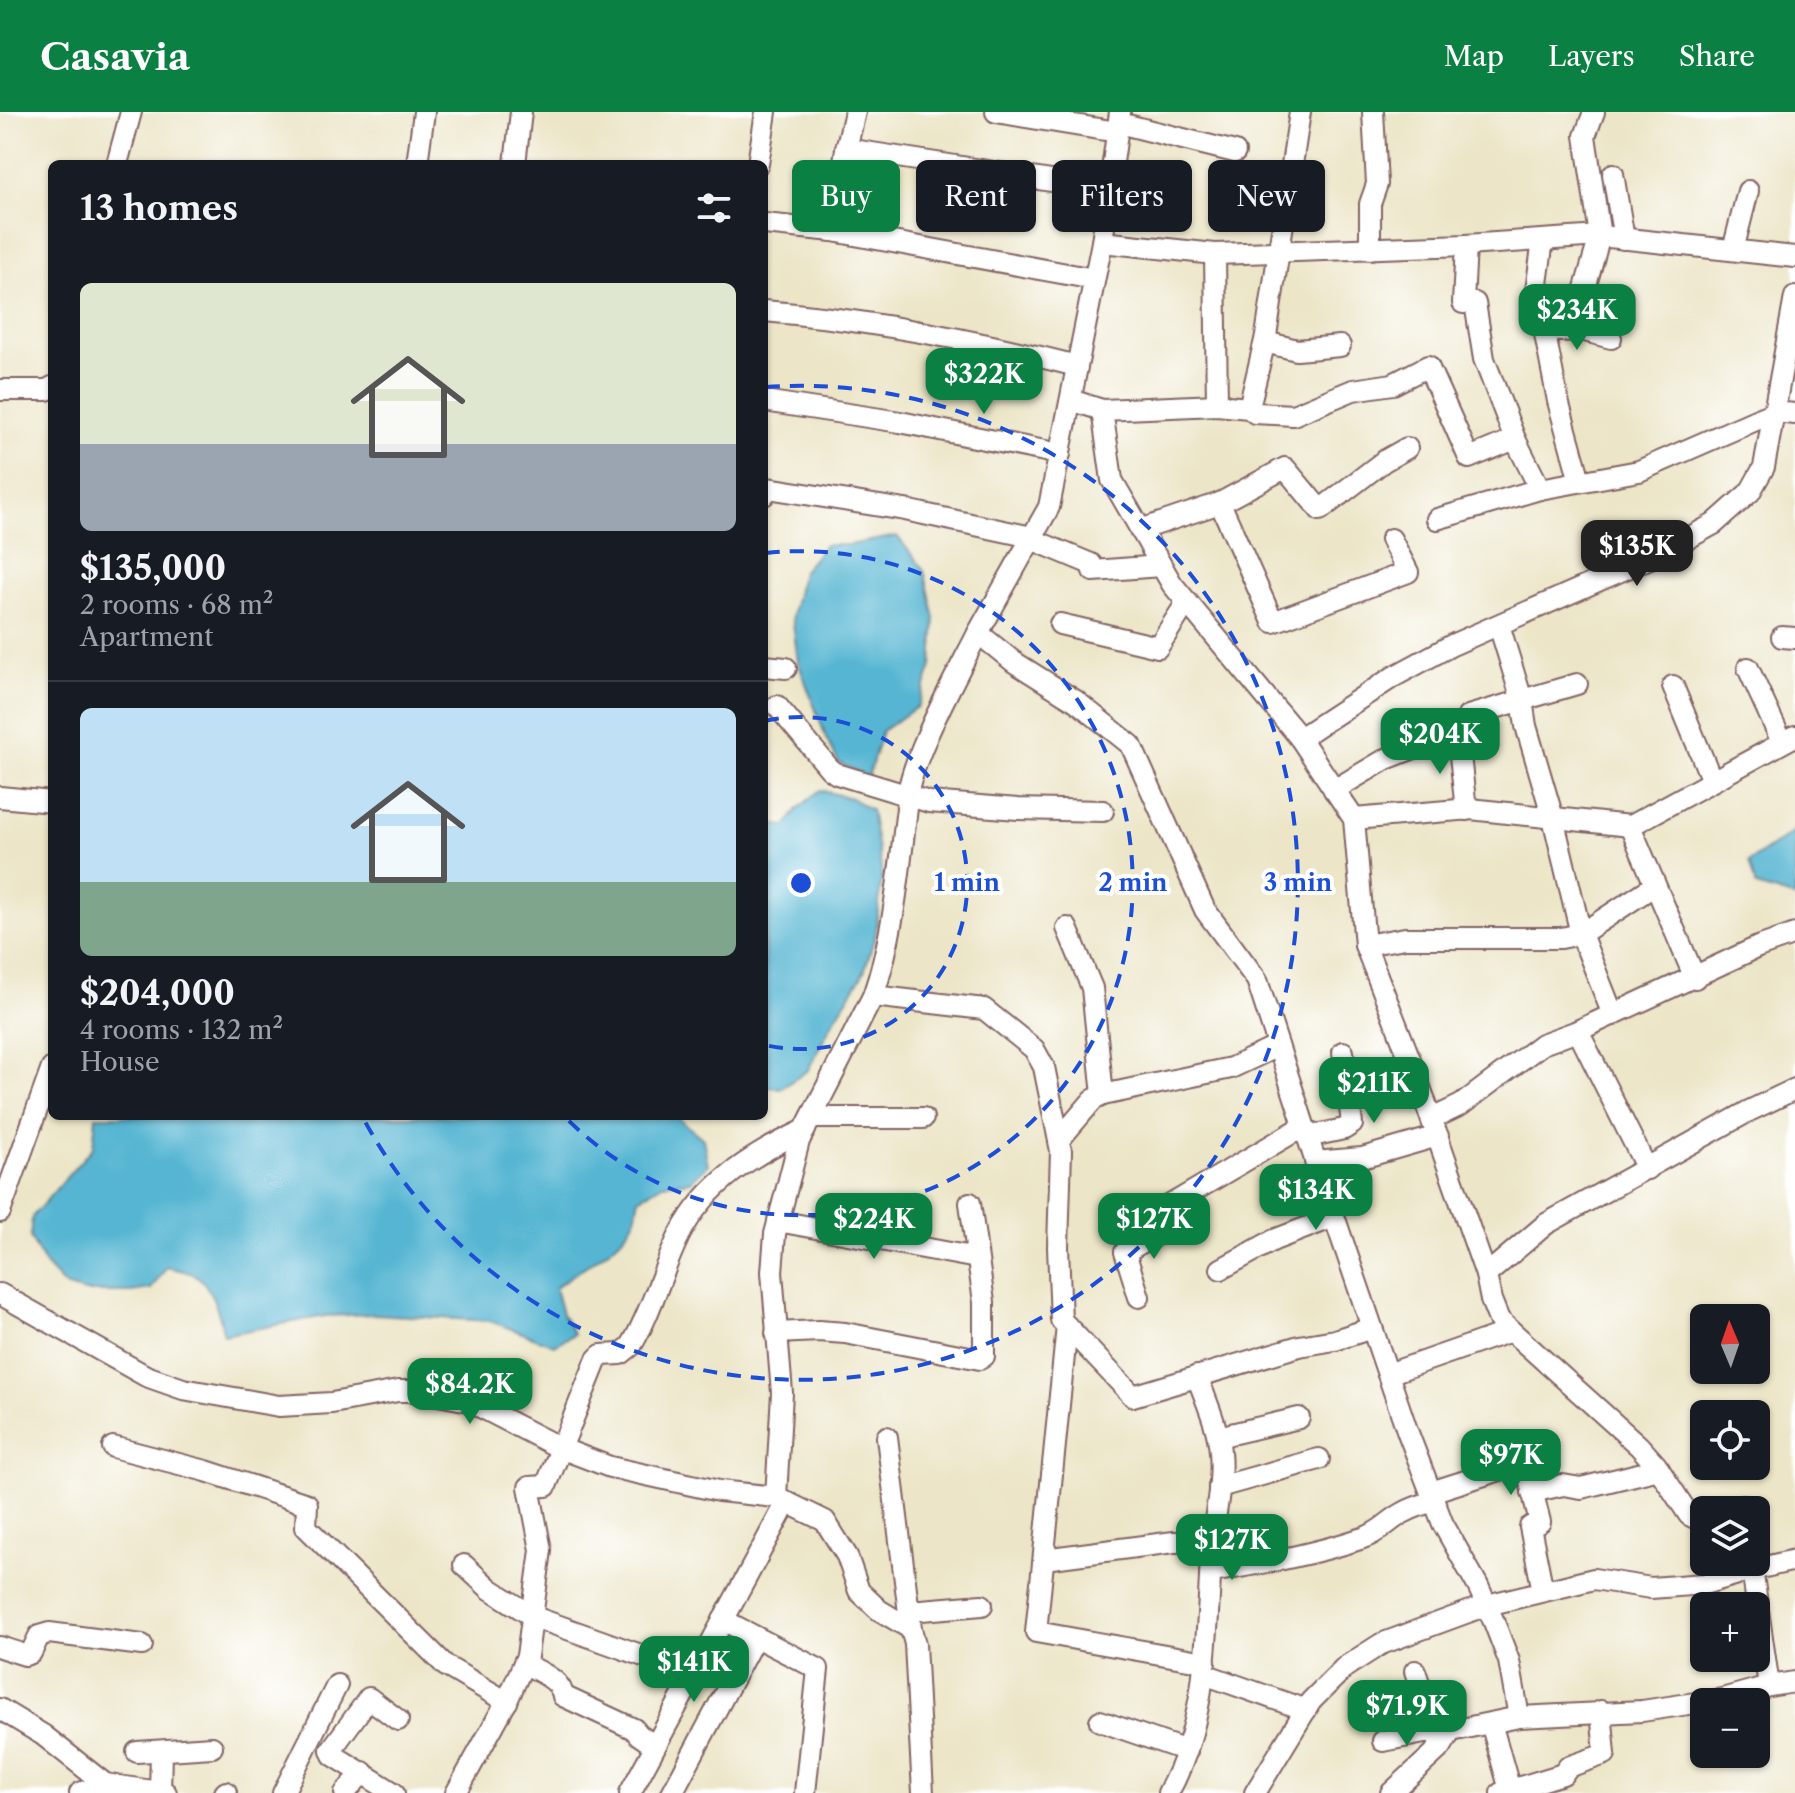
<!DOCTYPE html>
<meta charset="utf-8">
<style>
:root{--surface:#171b24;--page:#20242c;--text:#f1f3f6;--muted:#9ea1a6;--line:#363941;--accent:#0b8043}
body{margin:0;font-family:"Libre Caslon Text",serif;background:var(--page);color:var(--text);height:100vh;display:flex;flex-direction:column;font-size:30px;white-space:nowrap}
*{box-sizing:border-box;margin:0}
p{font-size:26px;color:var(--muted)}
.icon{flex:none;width:44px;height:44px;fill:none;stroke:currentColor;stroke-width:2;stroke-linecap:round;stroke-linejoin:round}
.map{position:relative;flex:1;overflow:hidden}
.side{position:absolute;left:48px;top:48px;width:720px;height:960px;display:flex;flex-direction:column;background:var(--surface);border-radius:12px;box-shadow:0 2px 6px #0004}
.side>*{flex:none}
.hud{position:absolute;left:792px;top:48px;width:760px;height:72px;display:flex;gap:16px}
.needle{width:52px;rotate:358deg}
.fabs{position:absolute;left:1690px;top:1192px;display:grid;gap:16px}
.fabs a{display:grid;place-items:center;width:80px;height:80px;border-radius:12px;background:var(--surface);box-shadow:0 2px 6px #0004;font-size:40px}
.price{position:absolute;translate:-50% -68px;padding:0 18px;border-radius:16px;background:var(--accent);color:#fff;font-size:26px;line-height:52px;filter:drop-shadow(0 2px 4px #0008)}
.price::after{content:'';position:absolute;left:50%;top:48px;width:24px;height:18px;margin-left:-12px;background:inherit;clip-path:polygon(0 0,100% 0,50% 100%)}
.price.active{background:#222;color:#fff}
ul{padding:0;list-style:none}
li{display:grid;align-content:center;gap:16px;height:424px;padding:0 32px}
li+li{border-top:2px solid var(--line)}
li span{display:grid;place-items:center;height:248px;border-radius:12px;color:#555}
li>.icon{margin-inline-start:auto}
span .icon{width:144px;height:144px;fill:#fffc;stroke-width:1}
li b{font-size:34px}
h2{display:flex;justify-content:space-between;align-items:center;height:96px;padding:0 32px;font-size:34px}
.tag{padding:0 28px;border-radius:12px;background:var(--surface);box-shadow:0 2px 6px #0004;font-size:28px;line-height:72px}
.tag.active{background:var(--accent);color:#fff}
header{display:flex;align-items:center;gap:48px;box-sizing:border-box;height:112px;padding:0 40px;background:var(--accent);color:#fff}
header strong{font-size:38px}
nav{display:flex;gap:44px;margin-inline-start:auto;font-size:28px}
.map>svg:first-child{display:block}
.water{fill:#54b5d2;stroke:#4f6a7e;stroke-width:2}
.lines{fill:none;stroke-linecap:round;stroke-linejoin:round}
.minor-casing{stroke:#836462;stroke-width:24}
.minor{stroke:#fff;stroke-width:20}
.ring{fill:none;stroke:#1d4ed8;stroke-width:4;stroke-dasharray:14 10}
.centre{fill:#1d4ed8;stroke:#fff;stroke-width:4}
.ring-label{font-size:24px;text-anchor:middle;font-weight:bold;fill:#1d4ed8;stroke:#fff;stroke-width:8;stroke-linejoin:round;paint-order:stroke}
</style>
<header>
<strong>Casavia</strong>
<nav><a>Map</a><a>Layers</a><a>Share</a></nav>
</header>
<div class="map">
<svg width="1795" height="1681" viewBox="0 0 1795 1681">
<rect width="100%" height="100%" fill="#fff"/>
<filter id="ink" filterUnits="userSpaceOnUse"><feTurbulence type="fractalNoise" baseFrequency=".0125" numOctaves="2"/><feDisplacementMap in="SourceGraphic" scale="16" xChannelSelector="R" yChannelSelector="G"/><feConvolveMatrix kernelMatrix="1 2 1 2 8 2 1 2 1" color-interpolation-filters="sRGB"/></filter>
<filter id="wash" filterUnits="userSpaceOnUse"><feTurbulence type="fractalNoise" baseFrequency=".006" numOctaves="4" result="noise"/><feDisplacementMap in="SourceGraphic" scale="32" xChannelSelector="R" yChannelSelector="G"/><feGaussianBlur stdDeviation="1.8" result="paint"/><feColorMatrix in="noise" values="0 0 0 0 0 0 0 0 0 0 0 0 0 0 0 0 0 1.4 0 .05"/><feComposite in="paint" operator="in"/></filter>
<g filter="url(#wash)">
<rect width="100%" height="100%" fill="#ece5c7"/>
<!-- water -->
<g class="water">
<path d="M897,424L924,458L935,506L932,554L918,594L882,619L868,665L839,651L827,628L798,550L792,504L802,460L825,433H849Z"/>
<path d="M820,678L851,686L871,698L882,761L876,820L864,860L831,913L808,958L782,976L764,975V700L769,712L786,714L799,696Z"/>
<path d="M1795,719V786L1756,774L1749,750Z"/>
<path d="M96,1004H676L703,1027L708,1053L691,1069L663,1072L639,1086C637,1093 637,1104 633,1111C616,1141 580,1154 555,1176L562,1202L574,1222L554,1233L490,1209L375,1202L325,1204L223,1223C222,1207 211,1174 198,1165C191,1159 176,1158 167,1155L151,1177L131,1180H85L65,1174L45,1153L30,1125L32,1105L93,1035Z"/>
</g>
</g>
<g filter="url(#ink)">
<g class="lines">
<defs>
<g id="minor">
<path d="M996,0L1117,20"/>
<path d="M1120,0L1102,130L1049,395L978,521L1014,550L1076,589L1131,633L1205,798L1257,868L1319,1060L1408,1321L1443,1412L1478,1474L1494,1510L1509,1549L1519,1605"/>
<path d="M1119,11L1235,40"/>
<path d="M846,37L1109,78"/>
<path d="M117,52L131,0"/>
<path d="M417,52L424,0"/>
<path d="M515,52L521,0"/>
<path d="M758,52L766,0"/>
<path d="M1613,62L1624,127"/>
<path d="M764,112L833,119L1094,167"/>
<path d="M833,119L846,37L855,0"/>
<path d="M1543,128L1532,208L1543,212L1558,289L1580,369"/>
<path d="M1102,130L1215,142L1466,133L1600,124L1795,145"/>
<path d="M1466,133L1463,191H1475L1484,247L1515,327L1540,377"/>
<path d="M1370,137V92L1377,72L1373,0"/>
<path d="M1733,138L1748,79"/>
<path d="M1215,142L1217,293"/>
<path d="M764,199C869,208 975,228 1077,254"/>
<path d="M1573,218L1600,124L1585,24L1594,0"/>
<path d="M1560,219L1581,218L1611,226"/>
<path d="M1265,230L1297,238L1340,234"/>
<path d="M0,278H47L52,275"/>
<path d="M1071,288L1102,298L1217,293L1249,296L1255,301L1293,303L1353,278L1393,272L1428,254L1469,346L1515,327"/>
<path d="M764,289L900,310L1060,342"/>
<path d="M1249,296L1266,224L1300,0"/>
<path d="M1102,298L1112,368L1172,472L1300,626L1354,707L1365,833L1413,955L1486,1163L1491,1188L1499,1208L1639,1334L1656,1353L1689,1403L1695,1406L1704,1404"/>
<path d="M764,383L768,376L905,398L1032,425"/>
<path d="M1220,391L1273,510L1408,460L1391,427"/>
<path d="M1437,407L1540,377L1639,359L1774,300L1795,302"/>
<path d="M1140,418L1220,391L1285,356L1320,398L1384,349L1407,336"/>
<path d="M1031,427L1091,452L1093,459L1161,454"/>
<path d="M1060,512L1158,535L1187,490"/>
<path d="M1499,513L1522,588L1526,614L1553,706L1581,822L1613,903"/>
<path d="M1782,525L1795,526"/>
<path d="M764,554L786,556"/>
<path d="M1748,556L1782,630"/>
<path d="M1673,574L1712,669"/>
<path d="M777,594L830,657L837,662L929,690L1018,697L1103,699"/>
<path d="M1458,625L1466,698"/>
<path d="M1300,626L1393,565L1452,533L1659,442L1714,412L1750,380L1764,355L1795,185"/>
<path d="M1334,678L1386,647L1432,629L1469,623L1468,604L1577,572"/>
<path d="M0,685L52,690"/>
<path d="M1354,707L1470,697L1630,714L1795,624"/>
<path d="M1630,714L1695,866"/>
<path d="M1067,816L1092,876L1103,983"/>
<path d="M1365,833L1405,826H1561L1581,822L1655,773"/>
<path d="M873,884L984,897L1034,937L1044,955L1061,1039L1058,1135L1061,1208L1133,1284L1299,1234L1335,1228L1372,1216"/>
<path d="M1578,919L1647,1057"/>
<path d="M811,1006H923"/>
<path d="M1432,1007L1461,993L1542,932L1575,920L1758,835L1795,822"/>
<path d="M1307,1025L1344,1017L1352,1012L1343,940"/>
<path d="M1059,1028L1093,988L1103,983L1231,956L1278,934"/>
<path d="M1315,1050L1362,1046L1438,1024"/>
<path d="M0,1100L52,956"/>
<path d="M778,1109L977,1146"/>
<path d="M1221,1157L1274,1128L1334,1105"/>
<path d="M1486,1163L1546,1112L1749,999L1795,977"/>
<path d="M0,1182L146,1264L183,1277L279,1294L332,1291L398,1279H417L469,1289L560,1336L610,1355L719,1379L776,1385L825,1409L847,1444L859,1479L879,1498L911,1517"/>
<path d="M1139,1185L1125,1140L1171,1114L1160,1099L1304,1014"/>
<path d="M1067,1214L1036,1520L1205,1550"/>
<path d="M776,1221L819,1219L845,1221L980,1247L984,1244V1190L970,1091"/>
<path d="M1388,1262L1511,1219"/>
<path d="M887,1325L911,1517L915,1532L923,1681"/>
<path d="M1218,1325L1299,1306"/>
<path d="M113,1335L206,1359L307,1392L306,1415L446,1554L507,1590"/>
<path d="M1219,1375L1319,1347"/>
<path d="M1431,1380L1525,1350L1540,1410L1530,1415L1543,1479"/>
<path d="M1532,1380L1563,1373L1581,1376L1659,1357"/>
<path d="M776,1385L782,1281L772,1160L775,1122L799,1029L873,884C894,824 899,758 907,696C903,659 959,559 978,521"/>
<path d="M1725,1398L1743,1393L1744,1398"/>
<path d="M1044,1447L1174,1430L1213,1429"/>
<path d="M1751,1450L1769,1574"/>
<path d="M464,1453L490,1477L534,1505L694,1562"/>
<path d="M1211,1460C1263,1451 1312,1443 1363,1426C1380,1421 1390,1407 1405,1400C1414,1395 1424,1392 1434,1389"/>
<path d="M909,1499L982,1493"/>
<path d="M723,1508L818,1557L805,1681"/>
<path d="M0,1535L25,1543L31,1541L39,1524L49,1521L142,1533"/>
<path d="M524,1551C537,1559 561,1567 563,1584L634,1617L639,1623L655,1634"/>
<path d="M1415,1559L1441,1635"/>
<path d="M1204,1562L1306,1598"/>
<path d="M0,1597L43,1623L105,1672"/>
<path d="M1100,1609L1187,1639"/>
<path d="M1491,1611L1510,1678"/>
<path d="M1383,1629L1435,1619"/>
<path d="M137,1640L212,1635"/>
<path d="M160,1680L161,1640"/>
<path d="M80,1681L105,1672L166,1681"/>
<path d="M225,1681L226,1680"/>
<path d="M283,1681L337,1573"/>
<path d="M345,1681L363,1660"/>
<path d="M394,1681L333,1643L331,1638L369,1586L398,1608"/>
<path d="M456,1681L507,1589L527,1544L541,1438L529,1375L546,1374L597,1247L601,1243L621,1242L631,1234C652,1199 662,1158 680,1122C706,1071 755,1041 805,1018"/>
<path d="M630,1681L787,1390"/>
<path d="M672,1681L755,1525"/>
<path d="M1168,1681C1210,1605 1206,1515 1212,1431C1215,1401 1223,1370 1220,1340C1218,1314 1206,1289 1197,1264"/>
<path d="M1255,1681L1311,1589L1345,1555L1381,1532L1487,1493L1594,1467L1651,1476L1704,1472L1752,1458L1795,1448"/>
<path d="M1391,1681L1441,1635L1451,1619L1519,1605L1642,1599L1722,1587L1769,1574L1795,1570"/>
<path d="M1501,1681L1563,1662L1568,1655L1605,1642L1601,1599"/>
</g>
</defs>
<!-- minor casing -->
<use href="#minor" class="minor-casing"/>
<!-- minor -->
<use href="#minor" class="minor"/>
</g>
</g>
<!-- distance rings -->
<g class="ring">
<path d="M765 609A166 166 0 1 1 765 933"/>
<path d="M766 441A332 332 0 1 1 566 1006"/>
<path d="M766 275A497 497 0 1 1 362 1004"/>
</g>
<circle cx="801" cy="771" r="12" class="centre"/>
<g class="ring-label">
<text x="967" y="779">1 min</text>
<text x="1133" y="779">2 min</text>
<text x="1298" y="779">3 min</text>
</g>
</svg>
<div class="fabs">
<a><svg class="needle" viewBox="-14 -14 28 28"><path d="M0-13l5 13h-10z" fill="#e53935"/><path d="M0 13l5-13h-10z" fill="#9ea1a6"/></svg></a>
<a><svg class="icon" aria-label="locate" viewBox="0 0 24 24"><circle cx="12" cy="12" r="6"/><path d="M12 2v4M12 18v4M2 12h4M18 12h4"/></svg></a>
<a><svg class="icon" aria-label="layers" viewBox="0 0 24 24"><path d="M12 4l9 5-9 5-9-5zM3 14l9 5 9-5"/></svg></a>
<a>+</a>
<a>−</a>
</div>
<b class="price" style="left:1577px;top:240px">$234K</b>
<b class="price" style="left:984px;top:304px">$322K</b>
<b class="price active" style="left:1637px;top:476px">$135K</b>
<b class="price" style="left:1440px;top:664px">$204K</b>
<b class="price" style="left:1374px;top:1013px">$211K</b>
<b class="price" style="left:1316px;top:1120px">$134K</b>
<b class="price" style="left:874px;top:1149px">$224K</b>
<b class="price" style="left:1154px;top:1149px">$127K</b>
<b class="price" style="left:470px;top:1314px">$84.2K</b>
<b class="price" style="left:1511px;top:1385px">$97K</b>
<b class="price" style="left:1232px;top:1470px">$127K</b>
<b class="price" style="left:694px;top:1592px">$141K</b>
<b class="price" style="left:1407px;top:1636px">$71.9K</b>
<div class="hud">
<a class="tag active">Buy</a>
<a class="tag">Rent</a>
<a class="tag">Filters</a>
<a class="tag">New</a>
</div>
<section class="side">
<h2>13 homes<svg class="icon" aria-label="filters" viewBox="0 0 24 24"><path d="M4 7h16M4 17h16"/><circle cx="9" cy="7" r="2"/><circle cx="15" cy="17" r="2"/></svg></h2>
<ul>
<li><span style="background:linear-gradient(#dfe7d0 65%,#9aa5b1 0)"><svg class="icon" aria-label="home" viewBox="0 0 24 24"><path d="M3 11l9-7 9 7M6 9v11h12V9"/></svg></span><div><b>$135,000</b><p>2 rooms · 68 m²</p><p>Apartment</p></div></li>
<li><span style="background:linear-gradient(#bfe0f5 70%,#7fa58c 0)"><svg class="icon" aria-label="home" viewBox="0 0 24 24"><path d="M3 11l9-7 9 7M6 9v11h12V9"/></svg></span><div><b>$204,000</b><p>4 rooms · 132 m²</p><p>House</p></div></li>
</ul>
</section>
</div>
